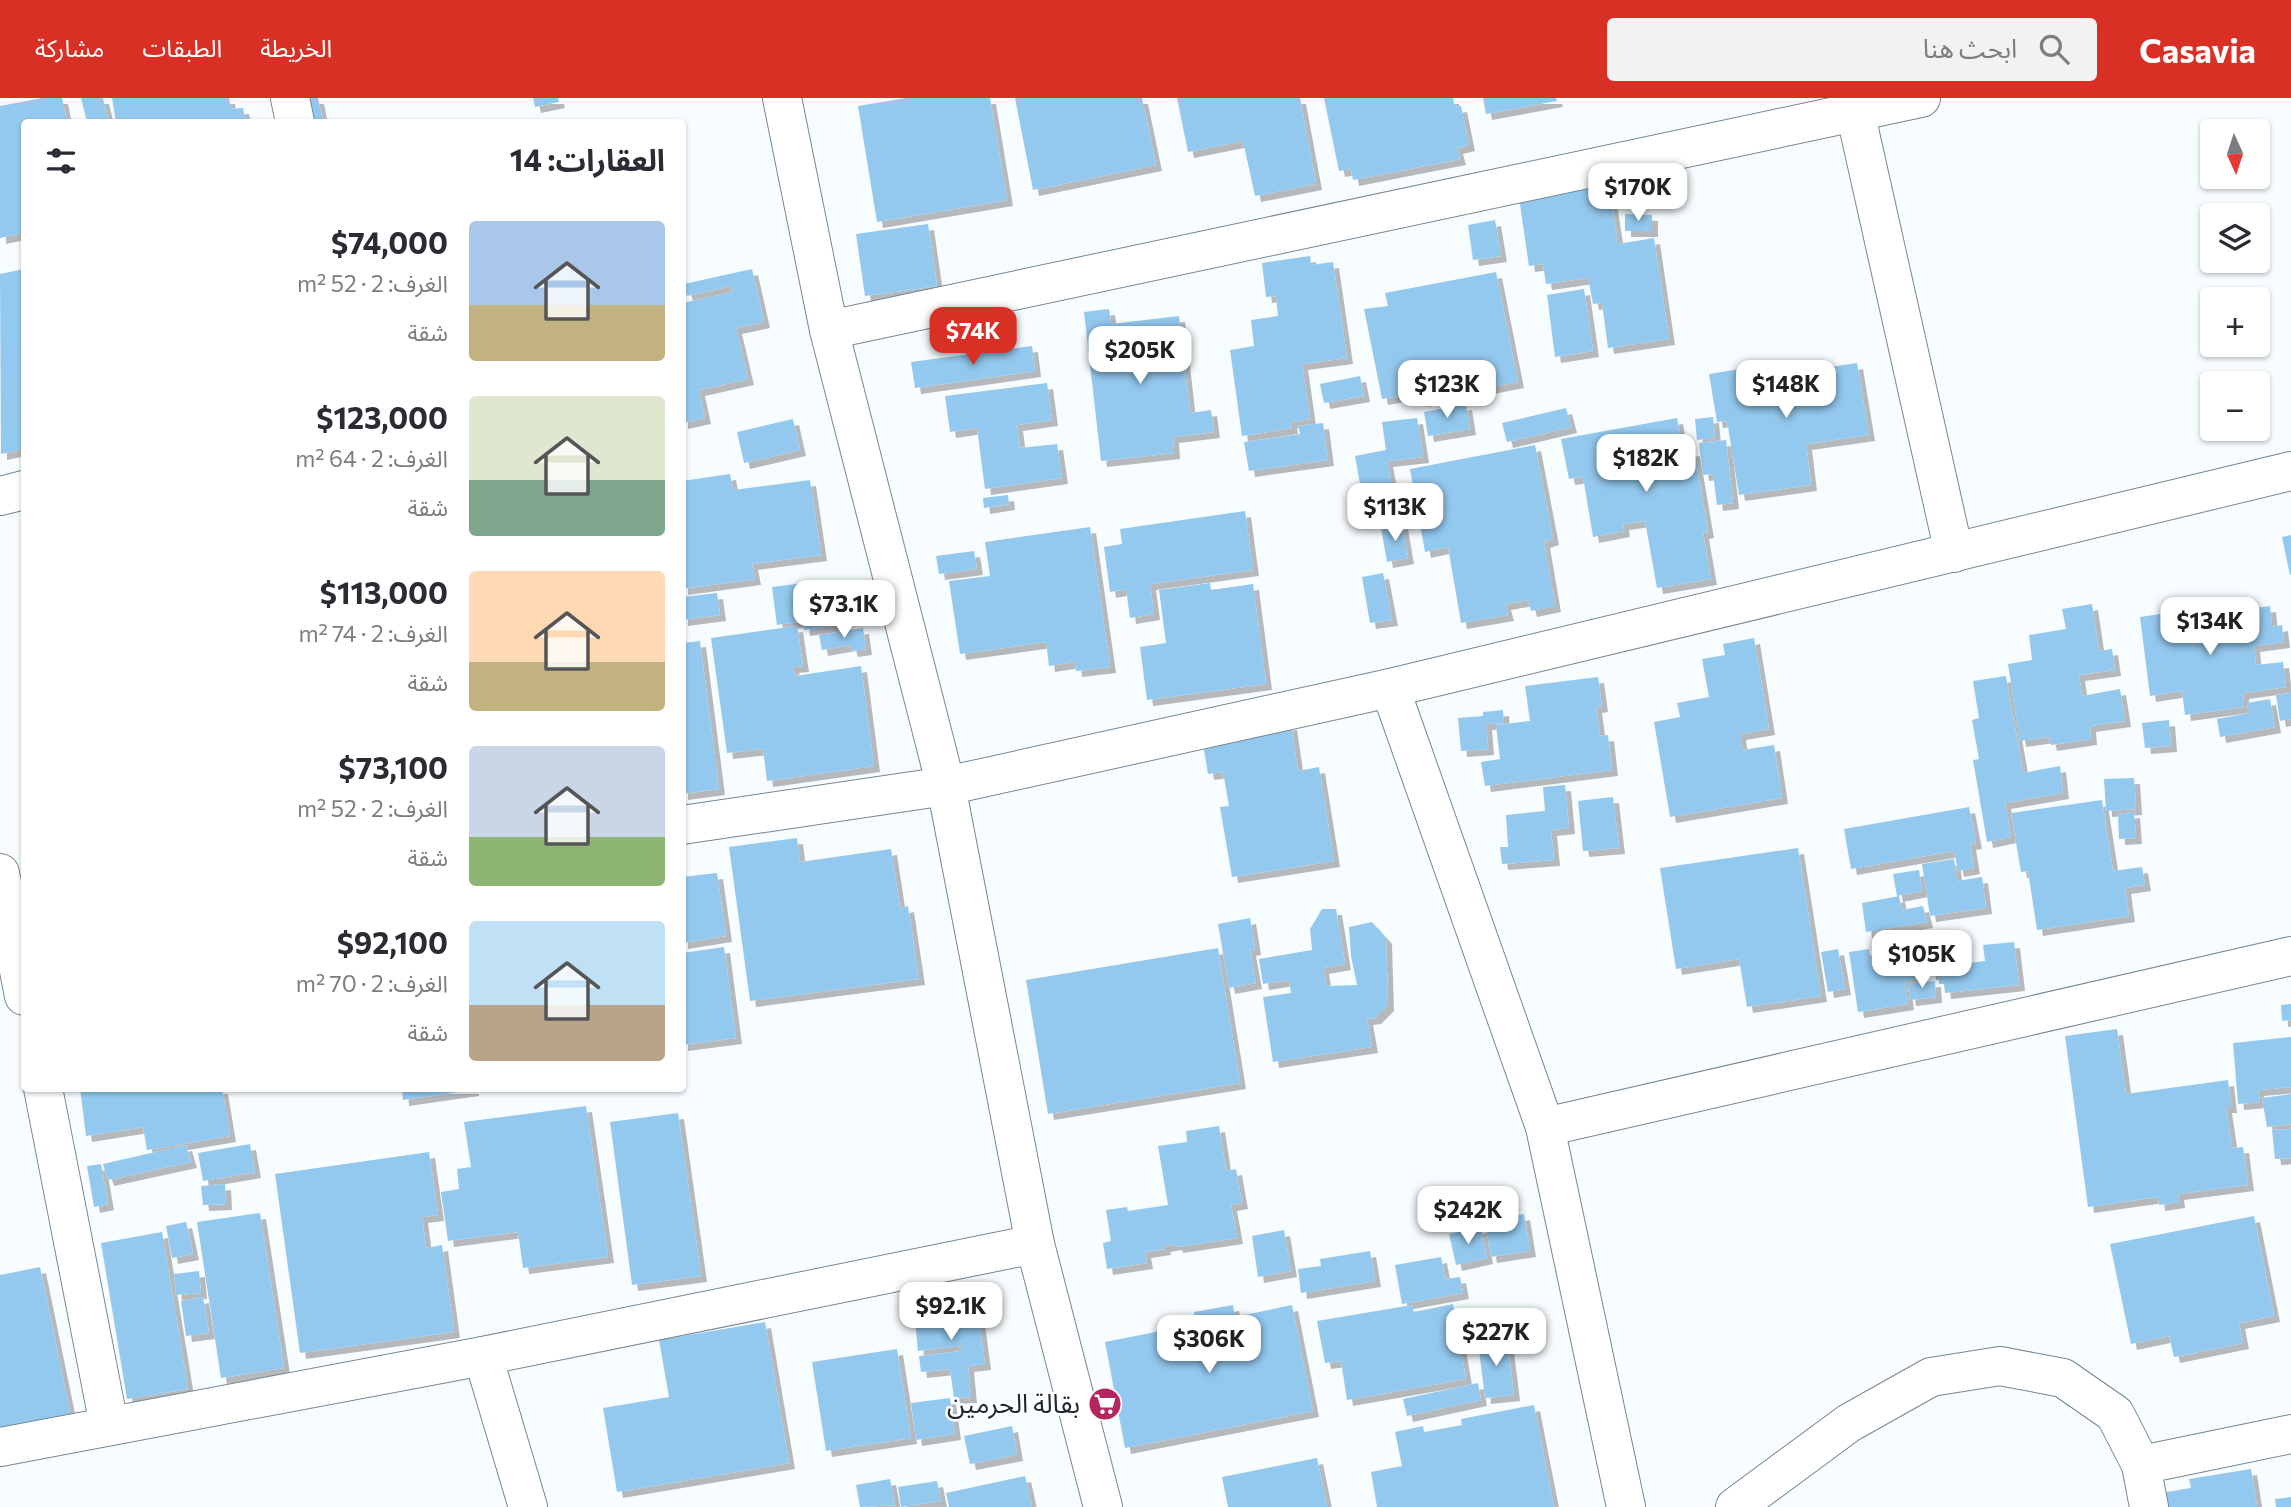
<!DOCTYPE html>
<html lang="ar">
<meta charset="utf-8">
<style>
:root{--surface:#fff;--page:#f2f2f3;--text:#2b2b33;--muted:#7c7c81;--accent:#d93025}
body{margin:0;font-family:Commissioner,"Noto Sans Arabic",sans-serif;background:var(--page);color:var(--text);direction:rtl;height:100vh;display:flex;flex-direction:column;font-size:26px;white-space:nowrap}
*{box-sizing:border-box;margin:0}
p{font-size:23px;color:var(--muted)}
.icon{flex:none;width:38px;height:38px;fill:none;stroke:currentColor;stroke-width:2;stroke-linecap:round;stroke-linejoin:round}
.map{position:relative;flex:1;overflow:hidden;direction:ltr}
.drawer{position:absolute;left:21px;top:21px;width:665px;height:973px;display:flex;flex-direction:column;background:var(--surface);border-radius:7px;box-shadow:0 2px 5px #0004;direction:rtl}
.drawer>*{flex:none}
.needle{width:46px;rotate:177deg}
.fabs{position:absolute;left:2200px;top:21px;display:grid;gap:14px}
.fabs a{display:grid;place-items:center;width:70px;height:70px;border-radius:7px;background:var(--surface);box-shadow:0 2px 5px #0004;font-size:35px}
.price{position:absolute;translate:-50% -60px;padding:0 16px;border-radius:14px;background:#fff;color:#222;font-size:23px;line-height:46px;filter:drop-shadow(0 2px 4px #0008)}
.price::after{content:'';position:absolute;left:50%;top:42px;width:21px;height:16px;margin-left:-10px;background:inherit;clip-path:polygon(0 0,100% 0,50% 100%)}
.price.on{background:var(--accent);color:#fff}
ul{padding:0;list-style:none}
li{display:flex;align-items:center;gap:21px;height:175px;padding:0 21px}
li span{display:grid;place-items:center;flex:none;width:196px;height:140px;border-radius:7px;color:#555}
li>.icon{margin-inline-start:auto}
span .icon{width:84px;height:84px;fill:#fffc;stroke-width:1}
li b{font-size:30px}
h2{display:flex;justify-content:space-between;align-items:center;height:84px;padding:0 21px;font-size:30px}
header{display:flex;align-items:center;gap:42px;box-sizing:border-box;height:98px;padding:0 35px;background:var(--accent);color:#fff}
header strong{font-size:33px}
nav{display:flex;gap:38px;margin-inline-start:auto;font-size:24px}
.search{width:490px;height:63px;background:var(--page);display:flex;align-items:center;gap:18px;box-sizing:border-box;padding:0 24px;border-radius:7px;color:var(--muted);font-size:26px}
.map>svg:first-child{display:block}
.building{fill:#94c9ef;filter:url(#shadow)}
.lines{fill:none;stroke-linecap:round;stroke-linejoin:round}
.minor-casing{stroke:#748795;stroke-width:40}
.tertiary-casing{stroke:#748795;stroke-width:40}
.minor{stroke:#fff;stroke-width:38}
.tertiary{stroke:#fff;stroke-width:38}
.labels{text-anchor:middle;stroke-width:5;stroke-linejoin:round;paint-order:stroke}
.poi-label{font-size:26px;fill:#20272d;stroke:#fff;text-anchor:end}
</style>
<header>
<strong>Casavia</strong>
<div class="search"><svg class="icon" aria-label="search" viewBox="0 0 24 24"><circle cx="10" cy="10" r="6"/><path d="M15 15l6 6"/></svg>ابحث هنا</div>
<nav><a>الخريطة</a><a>الطبقات</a><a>مشاركة</a></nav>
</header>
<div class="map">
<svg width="2291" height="1409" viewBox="0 0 2291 1409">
<defs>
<filter id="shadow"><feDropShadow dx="6" dy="6" stdDeviation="0" flood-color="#0004"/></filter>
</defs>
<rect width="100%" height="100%" fill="#f7fcff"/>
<!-- building -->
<g class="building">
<path d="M42,0H62L67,24H24V135L0,140V8Z"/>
<path d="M81,0H103L109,24H87Z"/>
<path d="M112,0H229L231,11L243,10L246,24H116Z"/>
<path d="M297,0H318L323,24H302Z"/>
<path d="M533,0H558L559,4L535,9Z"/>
<path d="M906,0H990L1007,102L877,124L858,8Z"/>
<path d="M1015,0H1142L1156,67L1033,92Z"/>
<path d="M1177,0H1300L1316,86L1255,98L1243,43L1188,54Z"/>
<path d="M1324,0H1453L1455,9L1461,8L1469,47L1457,50L1460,61L1353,82L1351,71L1339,73Z"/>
<path d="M1483,0H1556L1557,3L1486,16Z"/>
<path d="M1609,87L1618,146L1654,140L1669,241L1608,250L1602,205L1593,206L1588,180L1546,186L1543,166L1529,168L1519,100Z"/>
<path d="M1625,116L1652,117V133H1625Z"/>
<path d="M1495,122L1501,158L1473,162L1468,127Z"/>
<path d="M928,126L937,188L865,198L856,136Z"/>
<path d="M1310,158L1311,167L1333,164L1347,260L1302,266L1310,321L1291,324L1292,330L1242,338L1230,252L1254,248L1251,222L1278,218L1276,198L1266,199L1262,165Z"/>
<path d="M24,171V351L1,356L0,176Z"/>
<path d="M752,171L764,224L736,230L748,281L699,292L705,320L682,325V205L733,194L731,188L687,198L684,186Z"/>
<path d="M1496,174L1518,284L1422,303L1419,294L1382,301L1364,211L1388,208L1385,195Z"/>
<path d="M1584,191L1593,253L1555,259L1547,197Z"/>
<path d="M1109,211L1111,226L1179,218L1190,315L1211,312L1214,334L1173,339L1174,355L1101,363L1084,214Z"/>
<path d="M1032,248L1035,273L915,290L911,264Z"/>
<path d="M1794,264L1796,274L1857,265L1869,337L1806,346L1811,387L1739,397L1727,323L1717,324L1709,276L1746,270L1748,282L1773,278L1772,268Z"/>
<path d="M1360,278L1364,298L1324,305L1320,286Z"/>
<path d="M1047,285L1052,322L1017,327L1020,350L1057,346L1062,380L985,391L977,330L950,334L945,298Z"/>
<path d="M1466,306L1470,331L1428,338L1424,314Z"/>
<path d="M1566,310L1571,329L1507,344L1502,325Z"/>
<path d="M1713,319L1715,340L1697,342L1695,321Z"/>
<path d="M1417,320L1423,359L1387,363L1397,414L1366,419L1355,358L1386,352L1382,324Z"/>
<path d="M1677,320L1683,354L1694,352L1708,434L1703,435L1711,481L1657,490L1645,423L1623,426L1624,433L1593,439L1583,379L1569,381L1561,341Z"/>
<path d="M793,321L800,352L744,365L737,334Z"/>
<path d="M1323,325L1328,362L1249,373L1244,344L1300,336L1298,328Z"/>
<path d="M1726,342L1733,405L1717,407L1713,376L1703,377L1699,345Z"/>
<path d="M1535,347L1553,441L1544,444L1555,508L1531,513L1528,502L1505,506L1508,517L1461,525L1448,449L1425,454L1410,371Z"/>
<path d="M730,376L733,392L810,382L821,457L752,466L755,481L682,491V383Z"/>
<path d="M1008,397L1009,406L984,410L983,400Z"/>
<path d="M1245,413L1253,472L1150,486L1154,516L1130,520L1126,491L1110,494L1104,449L1122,446L1120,431Z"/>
<path d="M1402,425L1408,460L1387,464L1381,430Z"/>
<path d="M1090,429L1110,569L1076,573L1075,564L1049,568L1046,544L960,556L949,483L990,478L985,444Z"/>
<path d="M2291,437V477H2290L2282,439Z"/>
<path d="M974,453L977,471L939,476L936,458Z"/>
<path d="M1383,475L1392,522L1370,525L1362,479Z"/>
<path d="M827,482L829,495L834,494L839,527L804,532L803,523L777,527L772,489Z"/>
<path d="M1210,485L1211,492L1253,486L1266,586L1147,602L1140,549L1166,545L1159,492Z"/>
<path d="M717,495L720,517L682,522V499Z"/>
<path d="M2092,506L2099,553L2112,551L2115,572L2079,577L2082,598L2120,591L2125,623L2090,628L2091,641L2051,647L2049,639L2020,643L2008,566L2032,562L2029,537L2066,531L2062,511Z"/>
<path d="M2270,508L2272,529L2282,527L2284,544L2254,548L2256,567L2283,564L2286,589L2243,595L2244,609L2185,617L2182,593L2150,598L2140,519L2200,510V517Z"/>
<path d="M797,528L803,568L793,569L795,578L861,568L874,668L767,683L763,651L727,655L711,540Z"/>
<path d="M863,530L866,551L852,553L850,547L822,552L819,537Z"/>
<path d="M1754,540L1769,631L1740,636L1742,652L1774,647L1782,700L1670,719L1654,624L1680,619L1677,605L1709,599L1702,561L1725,557L1723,546Z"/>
<path d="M700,543L719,691L682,696V545Z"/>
<path d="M2006,578L2023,675L2060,668L2063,695L2005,705L2011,739L1987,744L1973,662L1979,661L1972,622L1979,620L1973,583Z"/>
<path d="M1598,579L1602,608L1596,609L1600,638L1608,637L1612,672L1485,688L1481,664L1500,661L1496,627L1530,623L1525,588Z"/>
<path d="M2291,595V621L2280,623L2276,597Z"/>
<path d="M2270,601L2275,629L2220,639L2217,621L2249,615L2247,605Z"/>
<path d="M1503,612L1504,625L1486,626L1488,651L1461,653L1458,620L1483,618V614Z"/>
<path d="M2169,622L2171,648L2145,650L2142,625Z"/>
<path d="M1291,626L1298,673L1319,669L1334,763L1232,779L1220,709L1229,708L1223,674L1208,676L1202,640Z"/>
<path d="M2134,680L2136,711L2106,713L2104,681Z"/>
<path d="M1565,687L1569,730L1551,732L1554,762L1502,766L1500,749H1508L1506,717L1545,713L1543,689Z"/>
<path d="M1613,699L1619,750L1583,753L1578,703Z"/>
<path d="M2102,702L2113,773L2142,769L2145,787L2125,790L2129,818L2037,832L2028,773L2021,774L2011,715Z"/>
<path d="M1969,709L1976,745L1970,746L1974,770L1958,773L1954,753L1851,771L1844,731Z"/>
<path d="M2134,714L2136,740L2119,741L2118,716Z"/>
<path d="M797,740L800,764L891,751L900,810L908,808L919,881L750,903L729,749Z"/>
<path d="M1798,750L1821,898L1747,909L1739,861L1676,871L1660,770Z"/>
<path d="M1954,761L1957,783L1982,779L1986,810L1930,818L1922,766Z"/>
<path d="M1919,772L1922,793L1897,798L1893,776Z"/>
<path d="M717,775L726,838L682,845V779Z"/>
<path d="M1899,798L1902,812L1923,808L1927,824L1866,834L1862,805Z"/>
<path d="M1322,811H1336L1345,866L1323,870L1326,888L1357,887L1351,858L1349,829L1372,824L1386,840L1388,907L1375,920L1367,921L1372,949L1273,964L1263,899L1291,895L1289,882L1263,886L1259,861L1312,852L1310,831Z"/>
<path d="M1250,820L1255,851L1250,852L1256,885L1229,890L1218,826Z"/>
<path d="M2014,844L2019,887L1945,895L1944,886H1939L1938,876H1930L1928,859L1951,857L1952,867L1985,863L1983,847Z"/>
<path d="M724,849L736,940L682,947V855Z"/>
<path d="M1218,850L1240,985L1048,1016L1026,882Z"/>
<path d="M1838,851L1845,891L1828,894L1821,854Z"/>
<path d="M1869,851L1872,871L1919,864L1921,881L1905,883L1908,906L1858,914L1849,854Z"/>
<path d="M1935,883L1936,899L1910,902L1908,885Z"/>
<path d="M2291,906V922L2282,923L2281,907Z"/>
<path d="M2117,931L2126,996L2228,982L2231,1009H2226L2232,1050L2243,1049L2248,1087L2178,1096L2179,1104L2159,1107L2158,1099L2088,1109L2065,938Z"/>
<path d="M2291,939V989L2258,992L2260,1004L2238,1006L2233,945Z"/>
<path d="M80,990H222L230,1038L147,1052L143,1029L86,1038Z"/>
<path d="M402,990H473V992L403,1002Z"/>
<path d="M2291,996V1026L2267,1029L2262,1000Z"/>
<path d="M586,1008L608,1159L523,1170L518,1134L448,1143L441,1094L459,1091L457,1071L471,1069L464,1024Z"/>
<path d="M678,1015L701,1178L632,1187L610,1024Z"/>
<path d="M1219,1028L1226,1073L1236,1071L1242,1105L1231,1107L1237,1140L1177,1149L1176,1146L1164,1148L1165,1151L1145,1154L1147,1165L1107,1171L1103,1145L1111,1143L1106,1112L1127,1109L1128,1113L1168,1107L1158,1048L1187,1044L1186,1033Z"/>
<path d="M2291,1031V1060L2275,1061L2272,1032Z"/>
<path d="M250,1046L255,1074L203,1083L198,1055Z"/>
<path d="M186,1047L191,1064L108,1082L103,1066Z"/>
<path d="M429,1054L438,1117L422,1119L426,1150L442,1147L454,1234L300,1255L275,1076Z"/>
<path d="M101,1066L108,1106L94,1109L87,1068Z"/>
<path d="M225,1086L226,1106L203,1107L201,1088Z"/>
<path d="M260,1115L284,1270L221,1280L197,1124Z"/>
<path d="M1524,1116L1530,1153L1491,1159L1485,1123Z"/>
<path d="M2254,1118L2274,1218L2239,1225L2243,1245L2174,1259L2169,1238L2131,1246L2110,1146Z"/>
<path d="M186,1124L193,1156L172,1160L166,1128Z"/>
<path d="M1481,1129L1487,1160L1456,1167L1449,1136Z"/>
<path d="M1284,1132L1291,1173L1258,1179L1252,1138Z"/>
<path d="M162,1134L188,1291L127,1301L101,1145Z"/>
<path d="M1370,1153L1375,1183L1301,1195L1298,1171L1321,1168L1320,1161Z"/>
<path d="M1441,1159L1445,1181L1460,1179L1463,1195L1402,1206L1395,1167Z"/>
<path d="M40,1169L71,1319L0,1334V1177Z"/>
<path d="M199,1173L201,1195L176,1197L174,1176Z"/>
<path d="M203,1199L209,1235L186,1238L181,1203Z"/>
<path d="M977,1205L985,1266L968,1268L971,1299L954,1300L950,1271L921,1274L919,1258L962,1253V1248L918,1253L914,1212Z"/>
<path d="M1453,1206L1466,1281L1347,1302L1341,1263L1325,1265L1317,1223L1412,1207L1414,1214Z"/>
<path d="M1233,1207L1235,1219L1292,1207L1313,1313L1125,1350L1105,1244L1196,1226L1194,1214Z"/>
<path d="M765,1224L789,1365L617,1394L603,1310L669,1299L659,1242Z"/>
<path d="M1507,1240L1514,1297L1485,1300L1478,1244Z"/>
<path d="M897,1251L911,1340L826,1353L812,1264Z"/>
<path d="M1478,1285L1481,1302L1407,1318L1403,1301Z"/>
<path d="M950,1300L955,1336L916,1342L911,1305Z"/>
<path d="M1534,1307L1554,1409H1377L1371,1374L1402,1368L1395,1334L1423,1328L1424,1334L1462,1327L1461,1321Z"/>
<path d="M1012,1328L1017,1357L970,1366L964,1338Z"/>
<path d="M1317,1360L1327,1409H1228L1222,1379Z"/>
<path d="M2251,1371L2257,1409H2168L2166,1394L2191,1390L2189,1381Z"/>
<path d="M1025,1378L1032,1409H949L946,1395Z"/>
<path d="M890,1381L895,1407L860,1409L856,1387Z"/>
<path d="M937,1383L941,1403L901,1409L898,1389Z"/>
<path d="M2291,1399V1409H2276L2275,1401Z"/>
</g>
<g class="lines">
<defs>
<g id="minor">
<path d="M290,0L295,24"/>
<path d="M1852,0L1954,455"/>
<path d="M829,232L1921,0"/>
<path d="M0,398L24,392"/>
<path d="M1390,590L1545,1029L1626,1409"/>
<path d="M682,727L946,688L1390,590L2291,373"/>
<path d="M0,775L24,898"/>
<path d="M43,990L109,1327"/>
<path d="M1545,1029L2291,858"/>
<path d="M483,1258L528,1409"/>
<path d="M0,1349L483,1258L1035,1146"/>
<path d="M2141,1367L2291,1336"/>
<path d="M1735,1409L1849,1325L1931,1279L2000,1268L2063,1280L2115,1316L2141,1367L2149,1409"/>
</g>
<path id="tertiary" d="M782,0L829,232L946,688L1035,1146L1103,1409"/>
</defs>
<!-- minor casing -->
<use href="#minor" class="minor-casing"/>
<!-- tertiary casing -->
<use href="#tertiary" class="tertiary-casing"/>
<!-- minor -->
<use href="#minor" class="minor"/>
<!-- tertiary -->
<use href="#tertiary" class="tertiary"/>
</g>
<!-- icons -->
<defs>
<symbol id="supermarket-disc" viewBox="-11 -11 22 22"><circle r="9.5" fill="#b3265f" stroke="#fff"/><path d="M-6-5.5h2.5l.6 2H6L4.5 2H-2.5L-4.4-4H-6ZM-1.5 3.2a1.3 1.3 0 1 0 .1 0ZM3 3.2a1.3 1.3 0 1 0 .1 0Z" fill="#fff"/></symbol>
</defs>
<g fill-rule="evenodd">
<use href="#supermarket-disc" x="1086" y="1287" width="38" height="38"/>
</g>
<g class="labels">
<!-- poi labels -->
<g class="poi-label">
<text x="1080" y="1315">بقالة الحرمين</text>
</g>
</g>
</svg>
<div class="fabs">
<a><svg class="needle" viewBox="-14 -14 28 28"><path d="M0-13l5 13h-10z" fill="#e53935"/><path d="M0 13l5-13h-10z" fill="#7c7c81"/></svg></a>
<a><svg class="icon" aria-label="layers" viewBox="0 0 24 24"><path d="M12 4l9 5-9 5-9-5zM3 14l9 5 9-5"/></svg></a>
<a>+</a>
<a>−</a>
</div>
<b class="price" style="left:1638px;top:125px">$170K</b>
<b class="price on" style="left:973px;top:269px">$74K</b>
<b class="price" style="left:1140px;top:288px">$205K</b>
<b class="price" style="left:1447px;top:322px">$123K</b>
<b class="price" style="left:1786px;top:322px">$148K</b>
<b class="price" style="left:1646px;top:396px">$182K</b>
<b class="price" style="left:1395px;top:445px">$113K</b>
<b class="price" style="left:844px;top:542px">$73.1K</b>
<b class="price" style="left:2210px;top:559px">$134K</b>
<b class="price" style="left:1922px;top:892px">$105K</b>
<b class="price" style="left:1468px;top:1148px">$242K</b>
<b class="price" style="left:951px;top:1244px">$92.1K</b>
<b class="price" style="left:1496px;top:1270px">$227K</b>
<b class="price" style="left:1209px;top:1277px">$306K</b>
<section class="drawer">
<h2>العقارات: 14<svg class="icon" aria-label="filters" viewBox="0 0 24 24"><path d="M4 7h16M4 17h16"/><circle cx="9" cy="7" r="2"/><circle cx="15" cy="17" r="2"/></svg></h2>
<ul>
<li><span style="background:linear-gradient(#a9c7e8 60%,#c2b280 0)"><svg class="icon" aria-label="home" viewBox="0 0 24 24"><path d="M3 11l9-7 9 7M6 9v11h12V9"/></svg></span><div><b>$74,000</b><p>الغرف: 2 · 52 m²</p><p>شقة</p></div></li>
<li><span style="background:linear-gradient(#dfe7d0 60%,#7fa58c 0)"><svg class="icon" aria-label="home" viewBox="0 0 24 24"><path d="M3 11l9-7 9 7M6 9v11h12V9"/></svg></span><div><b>$123,000</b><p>الغرف: 2 · 64 m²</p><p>شقة</p></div></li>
<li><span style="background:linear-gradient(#ffd9b3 65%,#c2b280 0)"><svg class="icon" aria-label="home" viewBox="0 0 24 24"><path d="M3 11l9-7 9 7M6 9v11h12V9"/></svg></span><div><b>$113,000</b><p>الغرف: 2 · 74 m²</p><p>شقة</p></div></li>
<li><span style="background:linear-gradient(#c9d6e8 65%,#8fb573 0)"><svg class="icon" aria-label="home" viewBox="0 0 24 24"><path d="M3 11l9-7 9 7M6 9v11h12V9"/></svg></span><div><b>$73,100</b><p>الغرف: 2 · 52 m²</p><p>شقة</p></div></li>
<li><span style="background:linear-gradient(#bfe0f5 60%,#b9a48a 0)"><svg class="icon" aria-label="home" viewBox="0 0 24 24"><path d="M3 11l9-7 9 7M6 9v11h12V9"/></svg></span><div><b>$92,100</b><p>الغرف: 2 · 70 m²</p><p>شقة</p></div></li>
</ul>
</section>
</div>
